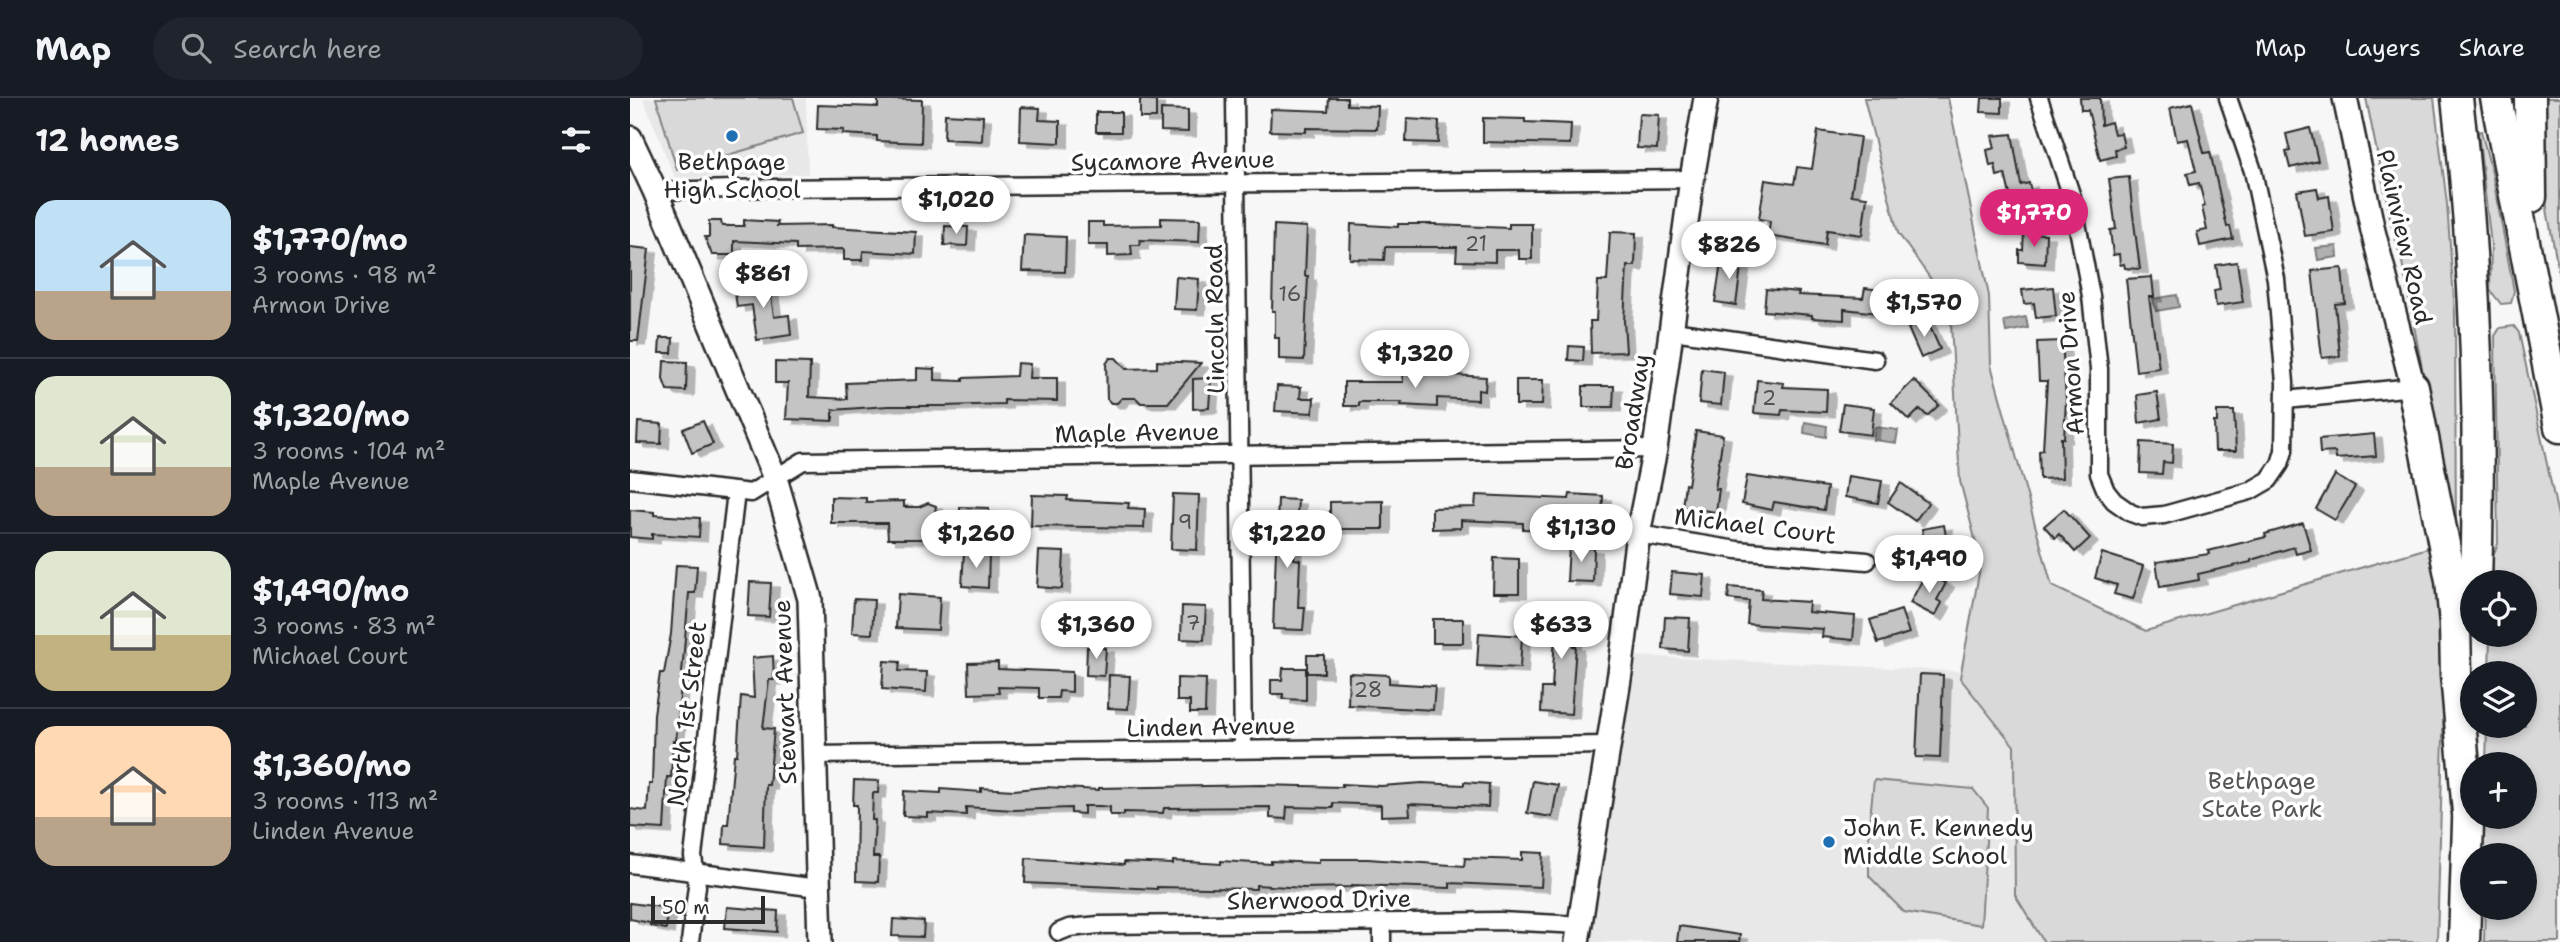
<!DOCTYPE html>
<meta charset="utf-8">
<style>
:root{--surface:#171b24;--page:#20242c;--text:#f1f3f6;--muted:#9ea1a6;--line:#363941;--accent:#db2777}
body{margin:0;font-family:"Shantell Sans",sans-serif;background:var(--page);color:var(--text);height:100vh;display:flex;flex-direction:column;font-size:26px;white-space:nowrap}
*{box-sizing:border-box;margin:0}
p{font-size:23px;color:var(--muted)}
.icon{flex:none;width:38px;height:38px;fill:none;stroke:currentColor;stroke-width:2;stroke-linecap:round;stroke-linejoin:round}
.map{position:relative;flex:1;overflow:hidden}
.details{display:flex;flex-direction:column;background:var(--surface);width:630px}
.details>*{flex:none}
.controls{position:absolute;left:1830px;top:472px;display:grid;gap:14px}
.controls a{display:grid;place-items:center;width:77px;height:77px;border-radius:50%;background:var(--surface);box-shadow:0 4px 10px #0003;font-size:35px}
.scale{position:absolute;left:21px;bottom:18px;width:114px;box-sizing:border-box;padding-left:7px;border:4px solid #2b2b2b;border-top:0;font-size:19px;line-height:24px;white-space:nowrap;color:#2b2b2b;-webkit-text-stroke:5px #fff;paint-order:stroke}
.price{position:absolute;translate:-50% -60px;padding:0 16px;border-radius:24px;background:#fff;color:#222;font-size:23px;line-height:46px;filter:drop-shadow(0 2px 4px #0008)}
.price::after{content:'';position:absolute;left:50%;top:42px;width:21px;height:16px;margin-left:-10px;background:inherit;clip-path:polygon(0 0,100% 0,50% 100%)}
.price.on{background:var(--accent);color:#fff}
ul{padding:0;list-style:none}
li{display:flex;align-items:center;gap:21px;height:175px;padding:0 35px}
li+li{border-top:2px solid var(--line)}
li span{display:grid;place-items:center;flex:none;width:196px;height:140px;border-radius:21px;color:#555}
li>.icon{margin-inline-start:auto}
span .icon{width:84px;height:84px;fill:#fffc;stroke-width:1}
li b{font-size:30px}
h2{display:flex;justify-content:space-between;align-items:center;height:84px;padding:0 35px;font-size:30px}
header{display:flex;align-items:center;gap:42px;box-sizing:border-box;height:98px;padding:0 35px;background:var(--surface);border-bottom:2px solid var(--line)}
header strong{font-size:33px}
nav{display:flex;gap:38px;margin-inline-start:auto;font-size:24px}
.search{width:490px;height:63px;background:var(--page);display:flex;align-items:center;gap:18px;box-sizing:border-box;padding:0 24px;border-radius:38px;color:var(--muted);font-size:26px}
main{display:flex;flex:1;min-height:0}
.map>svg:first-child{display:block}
.built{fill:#e8e8e8}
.green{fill:#d9d9d9;stroke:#828282;stroke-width:2}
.water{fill:#b0b0b0;stroke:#7b7b7b;stroke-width:2}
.building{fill:#c4c4c4;stroke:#2b2b2b;stroke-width:2;filter:url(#shadow)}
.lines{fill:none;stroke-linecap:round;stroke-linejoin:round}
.street-casing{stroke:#2b2b2b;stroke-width:21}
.secondary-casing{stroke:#2b2b2b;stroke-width:28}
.highway-casing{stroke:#2b2b2b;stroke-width:35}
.street{stroke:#fff;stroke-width:16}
.secondary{stroke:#fff;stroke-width:23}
.highway{stroke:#fff;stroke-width:30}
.poi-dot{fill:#1f6fb2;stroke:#fff;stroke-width:2.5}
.labels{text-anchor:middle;stroke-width:7;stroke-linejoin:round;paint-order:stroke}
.number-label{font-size:21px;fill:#515151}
.street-label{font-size:24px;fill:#2b2b2b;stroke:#fff}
.poi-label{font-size:24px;fill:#2b2b2b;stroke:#fff}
.park-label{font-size:24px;fill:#565656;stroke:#fff}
</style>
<header>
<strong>Map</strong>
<div class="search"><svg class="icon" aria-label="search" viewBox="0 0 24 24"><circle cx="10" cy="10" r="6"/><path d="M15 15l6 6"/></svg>Search here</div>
<nav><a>Map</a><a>Layers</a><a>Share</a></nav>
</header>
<main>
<section class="details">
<h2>12 homes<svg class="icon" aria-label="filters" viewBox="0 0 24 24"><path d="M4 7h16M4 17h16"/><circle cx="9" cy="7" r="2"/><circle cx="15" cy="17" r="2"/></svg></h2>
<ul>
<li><span style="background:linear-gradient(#bfe0f5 65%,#b9a48a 0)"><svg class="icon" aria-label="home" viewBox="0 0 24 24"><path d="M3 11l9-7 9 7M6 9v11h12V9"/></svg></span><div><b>$1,770/mo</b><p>3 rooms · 98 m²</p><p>Armon Drive</p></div></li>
<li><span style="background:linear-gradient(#dfe7d0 65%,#b9a48a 0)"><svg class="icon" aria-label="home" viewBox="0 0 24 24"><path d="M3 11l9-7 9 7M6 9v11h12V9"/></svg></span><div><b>$1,320/mo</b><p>3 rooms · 104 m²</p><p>Maple Avenue</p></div></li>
<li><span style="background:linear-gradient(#dfe7d0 60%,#c2b280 0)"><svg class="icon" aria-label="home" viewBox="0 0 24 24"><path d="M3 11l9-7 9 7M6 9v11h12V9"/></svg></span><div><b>$1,490/mo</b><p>3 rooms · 83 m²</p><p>Michael Court</p></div></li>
<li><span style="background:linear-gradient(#ffd9b3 65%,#b9a48a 0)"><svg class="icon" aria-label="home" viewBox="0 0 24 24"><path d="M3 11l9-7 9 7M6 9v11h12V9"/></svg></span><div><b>$1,360/mo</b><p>3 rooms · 113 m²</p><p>Linden Avenue</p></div></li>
</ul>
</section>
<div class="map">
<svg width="1930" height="844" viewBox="0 0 1930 844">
<defs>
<filter id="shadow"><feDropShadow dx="8" dy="4.5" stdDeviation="0" flood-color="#0004"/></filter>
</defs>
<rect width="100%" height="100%" fill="#f7f7f7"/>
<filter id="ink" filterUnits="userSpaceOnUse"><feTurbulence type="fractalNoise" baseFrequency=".0143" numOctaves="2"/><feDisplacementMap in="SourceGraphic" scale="14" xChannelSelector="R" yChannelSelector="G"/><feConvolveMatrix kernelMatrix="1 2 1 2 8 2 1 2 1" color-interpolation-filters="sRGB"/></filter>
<g filter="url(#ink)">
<!-- built -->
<g class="built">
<path d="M13,0H176L178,76L45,80Z"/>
<path d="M1005,558L1370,575L1454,844H959Z"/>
</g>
<!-- green -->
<g class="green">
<path d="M26,0H163L173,35L47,72Z"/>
<path d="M1234,0H1318L1359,198L1361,267L1422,488L1516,533L1798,450L1806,461L1815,570L1807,844H1414L1385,797L1384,648L1330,580L1351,464L1330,383L1320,208L1268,135Z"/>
<path d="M1736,0H1804L1817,106L1825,216L1826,458L1794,303L1792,270L1772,164L1762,129Z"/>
<path d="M1910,0H1930V180L1918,117L1909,50Z"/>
<path d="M1851,33L1862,75L1884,193L1881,205L1871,206L1860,192L1861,147L1848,34Z"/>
<path d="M1884,228L1889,235L1930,427V844H1854L1855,810H1895V758H1852L1854,719H1895V667H1856L1857,628H1895V576H1859L1860,537H1895V485H1862L1863,457L1868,446L1865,238L1870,230Z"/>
<path d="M1244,682L1343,691L1358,710L1351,827L1274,814L1239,778V729Z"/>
</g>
<!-- water -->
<g class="water">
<path d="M1707,148L1708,159L1688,162L1686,150Z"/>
<path d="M1547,197L1549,209L1526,213L1523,201Z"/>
<path d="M1396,219L1398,230L1376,234L1374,223Z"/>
<path d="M1175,324L1197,328L1196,339L1174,335Z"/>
<path d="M1245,329L1268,332L1266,345L1243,342Z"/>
</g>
<!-- building -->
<g class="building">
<path d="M699,0H717V7L748,8L747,31L676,30V34L640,33L641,11L698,13Z"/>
<path d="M1352,0H1372V15L1351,14Z"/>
<path d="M1450,0H1470L1471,27L1481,24L1484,36L1491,35L1494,49L1485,51L1486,58L1470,62L1458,12H1451Z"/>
<path d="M248,1L292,2L291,45L247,43V38L213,36L214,32L187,31L188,7L248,9Z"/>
<path d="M510,1L526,2V20H510Z"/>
<path d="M1562,5L1574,55L1580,54L1597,129L1600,128L1603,141L1570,148L1567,134L1577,132L1572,109L1575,108L1569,85L1560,87L1557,75L1566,73L1558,41L1547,43L1540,10Z"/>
<path d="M391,9L410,10L409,22L430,23V45L390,43Z"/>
<path d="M531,11L558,12V34L531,33Z"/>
<rect x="466" y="14" width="25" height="20"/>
<path d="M315,16L353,18L352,43L314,41Z"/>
<path d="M1009,16L1029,17L1027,51L1007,50Z"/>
<path d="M853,20L895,21V24L941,26L940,46L853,44Z"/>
<path d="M777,21L809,23L808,45L776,44Z"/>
<path d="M1680,30L1688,63L1660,70L1656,54L1660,53L1656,36Z"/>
<path d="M1188,33L1230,39L1221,97L1237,99L1232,137L1197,132L1195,147L1138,138L1140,123L1129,121L1135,82L1164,86L1167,69L1182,71Z"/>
<path d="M1382,36L1391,87L1399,85L1406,114L1385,118L1375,76L1367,78L1365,67L1360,68L1357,52L1365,50L1362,38Z"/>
<path d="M1499,79L1502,109L1510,171L1495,170L1494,166L1490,167L1489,156L1483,157L1480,132L1486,131L1479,81Z"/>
<path d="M1687,90L1689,100L1699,98L1704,134L1675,138L1667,93Z"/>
<path d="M531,120L570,121L569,144L510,142V147H501L502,157L478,158V147H458V124H473V128L531,127Z"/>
<path d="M114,122L148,124L147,128L202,127V129L286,134L285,156L233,153L232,162H214V151L166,152V146L104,143V157H82L75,139H79V123H91L92,128H114Z"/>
<path d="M721,126L768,129V126H806V127L879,130V126H902V161H889V152H865V164L826,163L827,149H755L754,162L720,161Z"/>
<path d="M644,127L677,129L675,178H678L674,262L649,261V240H645V213H642Z"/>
<path d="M315,128L338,129L337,148L314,147Z"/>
<path d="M980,134L1006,135L1005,168H997L994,223L996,254L961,255L960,223H966L968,183H977Z"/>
<path d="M1394,135L1416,136L1415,166L1389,164V152H1393Z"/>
<path d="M394,137L436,139L435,174L392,173Z"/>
<path d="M0,149L19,151L8,243H0Z"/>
<path d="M1092,158L1112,161L1106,207L1085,204Z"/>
<path d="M1607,164L1613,204L1586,208L1584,193L1590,192L1586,167Z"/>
<path d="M1712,170L1715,205L1705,206L1710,258L1692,260L1682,173Z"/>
<path d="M546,179L569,181L567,212L544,211Z"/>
<path d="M1522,179L1524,199H1519L1529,270L1506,273L1496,181Z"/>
<path d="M139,183L144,219L159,217L161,237L127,242L122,207L107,209L104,188Z"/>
<path d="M1423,189L1426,218L1406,220L1404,205L1394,206L1392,192Z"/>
<path d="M1235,190L1267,194L1264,217L1214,211V222L1182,220V217L1134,213L1136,191L1169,194L1168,197L1233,200Z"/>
<path d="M1297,222L1310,251L1291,260L1278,230Z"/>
<path d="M30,240H43L42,255H29Z"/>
<path d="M1432,243L1436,301L1434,340H1431L1432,380L1410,381L1409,353L1413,352L1417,283H1409L1407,244Z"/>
<path d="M939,248L954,249L953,263L938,262Z"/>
<path d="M480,260H486L496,271L527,270V263L571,265L538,305H511L506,300H492L487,305H481L477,301L476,266Z"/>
<path d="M34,263L57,264L56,293L37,292L33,281Z"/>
<path d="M145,264L180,265L179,299L217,301L216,285L287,282V270L305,271V282L333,283V280L386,278L387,265L400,266L399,280H427V303L374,302V306L315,308H258L203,312V323L156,321L158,285H145Z"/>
<path d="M1072,271L1094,274L1091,307L1069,305Z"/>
<path d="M773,274L856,279L855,293L848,292V302L807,300V309L771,307L772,304H729V308H714V284H773Z"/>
<path d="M581,280L579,310L563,311V281Z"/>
<path d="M886,282H913L912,307H886Z"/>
<path d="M1127,282L1154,285L1153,289L1197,291L1196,314L1152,312L1151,317L1124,315Z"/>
<path d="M1284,282L1309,307L1297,318L1290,311L1279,322L1261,305Z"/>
<path d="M647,288L671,289L670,300H684L683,315L645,313Z"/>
<path d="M953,288H984L983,309H953Z"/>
<path d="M1527,294L1531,321L1509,325L1507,297Z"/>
<path d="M1213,306L1244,310L1241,337L1209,333Z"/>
<path d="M1587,313H1604L1606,353H1585L1584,324H1587Z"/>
<path d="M73,323L83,346L62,355L53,331Z"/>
<path d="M8,324L32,326L31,346L7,345Z"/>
<path d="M1066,333L1093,337L1085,391H1089L1086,414L1052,409L1055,386L1058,387Z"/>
<path d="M1744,336L1746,358L1706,361L1705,354L1690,355L1689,341Z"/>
<path d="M1511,344L1543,346L1542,365L1533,364L1532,376L1510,375Z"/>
<path d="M1705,377L1725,389L1705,422L1686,411Z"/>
<path d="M1117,378L1197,389L1194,412L1144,404L1142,412L1112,406Z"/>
<path d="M1218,378L1252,383L1248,405L1215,399Z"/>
<path d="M1271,385L1298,405L1285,423L1258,404Z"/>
<path d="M543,396L569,397L567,452L541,451Z"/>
<path d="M940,396L973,398L972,422L926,419V424L918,423V432L893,431V425L831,422V430L802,431V410L845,409L846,397L939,401Z"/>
<path d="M402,397L438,398L437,402L499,405L498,410L515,411L514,430L401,428Z"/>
<path d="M201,399L236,400V404L274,403V409H289L298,405L306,408L305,415L300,419V441H258L257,425H201Z"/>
<path d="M648,401L668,402L664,461L670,462L668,509H675L673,532L643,531Z"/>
<path d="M753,403V431H700V404Z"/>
<path d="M330,409L359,410V418H369V431L330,429Z"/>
<path d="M1434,411L1460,440L1445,454L1429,436L1425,440L1414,428Z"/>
<path d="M0,412L24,414V417L70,420L69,439L22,436V441L0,439Z"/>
<path d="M1673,425L1681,452L1666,456L1664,449L1621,462V464L1568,476L1569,482L1530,489L1526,464L1579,456L1578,453L1636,439L1635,436Z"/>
<path d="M1314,427L1320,461L1298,464L1292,431Z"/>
<path d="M939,448L964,450L963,484L937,483Z"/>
<path d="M409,453L434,454L432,491L407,489Z"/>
<path d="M334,454L359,455L358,490L332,488Z"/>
<path d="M1472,455L1513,468L1503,501L1484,496L1487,487L1465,480Z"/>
<path d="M864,460L889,461V495H863Z"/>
<path d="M46,467L67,468L65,495H59L46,643H43L41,679H37L34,731L0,729V711L17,713L19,686H22L24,616L30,575H34L41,536Z"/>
<path d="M1042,474L1075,477L1073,499L1040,496Z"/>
<path d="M1296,475L1316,485L1307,502L1312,505L1305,518L1280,505Z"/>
<path d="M120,484L141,485L139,519L118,518Z"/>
<path d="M1099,489L1132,492L1131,501L1179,504L1178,514L1225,518L1223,542L1192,539L1193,531L1117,526L1119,503L1098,501Z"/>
<path d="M268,496L310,499L308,532L266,530Z"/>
<path d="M224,501L244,502L242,536L222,535Z"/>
<path d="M921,505L945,506L943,548H946L941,616L911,614L912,590H922L925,536L920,535Z"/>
<path d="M552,508L576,509L574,542L551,541Z"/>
<path d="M1271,512L1279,535L1248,545L1240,522Z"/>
<path d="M1035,519L1060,520L1058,553L1033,551Z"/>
<rect x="803" y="521" width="30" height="24"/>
<path d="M849,535L892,538L890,570L847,568Z"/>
<path d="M457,549L476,550L474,578L456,577Z"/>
<rect x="677" y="557" width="17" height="18"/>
<path d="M143,558L144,582H139L133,630L144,631L139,687H136L134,749L93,746L94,726H98L104,657H107L111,598L124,600L122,560Z"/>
<path d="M254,563L270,564L269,573L297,574L296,594L252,591Z"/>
<path d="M368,564V571L442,574V594L429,593L428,600H409V590L368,589L369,595L339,596L338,565Z"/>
<path d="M653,570H676V602L653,601V596H641V582H652Z"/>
<path d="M719,575L759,577V585L805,588L803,612L718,607Z"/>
<path d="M1290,576L1313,577L1310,660L1286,659Z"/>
<path d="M479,577L500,578L498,611L478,610Z"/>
<path d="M547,580L576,581L575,615H560V603H547Z"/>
<path d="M224,682L249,683L248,695H243L242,722H245L243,759H249L248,784L226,783L227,707H223Z"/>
<path d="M903,683L928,687L922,719L897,715Z"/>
<path d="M834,684L859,686L858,709L779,706L780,717L751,718V707L703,705V710L657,709L656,721L640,720V709L534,710L533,715L494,714V717H480V709L469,708H454V716L441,715V710L384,712L336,709V717L298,715V719L273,718L274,693L311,695V691L351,694V690L384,692L415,689L469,692V690L631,687L712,689V686L751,688L792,685L834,687Z"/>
<path d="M892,754L913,755L911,789L820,785V790L722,787V789L674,790L626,787V791L527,789V791L395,785L396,760L494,767V764L543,766V763L591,766V763L641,766V763L689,765V761H738L834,768L835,760L892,762Z"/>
<path d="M0,805L38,810L36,831L20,828V825L0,821Z"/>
<path d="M97,809L148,813L147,834L95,830Z"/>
<path d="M263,821L294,823L293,839L262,838Z"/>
<path d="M1049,828L1110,837L1109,844H1047Z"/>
</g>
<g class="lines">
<defs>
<g id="street">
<path d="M605,0L613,651"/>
<path d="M1409,0L1442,99L1461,198L1469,271V376L1476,393L1484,403L1501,415L1512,419L1534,417L1620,393L1639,382L1650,366L1654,353L1655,285L1646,181L1623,73L1598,0"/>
<path d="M25,93L144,90L1062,81"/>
<path d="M1043,233L1245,262"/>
<path d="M1656,302L1783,289"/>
<path d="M0,381L121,395L173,363L1025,351"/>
<path d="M1008,436L1107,452L1237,463"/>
<path d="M184,657L978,647"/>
<path d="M0,766L188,790"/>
<path d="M429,834L439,830L469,827L871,823L950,827"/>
<path d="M60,844L67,788L63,758L106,394"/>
<path d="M752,844V824"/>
</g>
<g id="secondary">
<path d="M1715,0L1743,133L1783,289"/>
<path d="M0,40L25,93L145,380L180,501L190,844"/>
<path d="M947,844L990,575L1008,436L1025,351L1062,81L1076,0"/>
</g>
<g id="highway">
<path d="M1827,0C1846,162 1851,322 1846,485"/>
<path d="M1866,0L1930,329"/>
<path d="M1900,0L1901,99"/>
<path d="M1783,289L1821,482L1825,526L1826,576L1838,715"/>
<path d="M1834,844L1839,696"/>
</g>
</defs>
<!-- street casing -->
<use href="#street" class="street-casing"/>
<!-- secondary casing -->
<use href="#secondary" class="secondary-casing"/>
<!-- highway casing -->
<use href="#highway" class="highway-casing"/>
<!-- street -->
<use href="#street" class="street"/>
<!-- secondary -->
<use href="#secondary" class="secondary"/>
<!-- highway -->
<use href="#highway" class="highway"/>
</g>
</g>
<!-- markers -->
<g class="poi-dot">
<circle cx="102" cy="38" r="7"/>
<circle cx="1199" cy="744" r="7"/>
</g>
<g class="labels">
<!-- number labels -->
<g class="number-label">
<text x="846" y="153">21</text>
<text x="660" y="203">16</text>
<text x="1139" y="307">2</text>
<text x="555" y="431">9</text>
<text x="563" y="532">7</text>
<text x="738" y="599">28</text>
</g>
<!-- street labels -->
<g class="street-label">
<text transform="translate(543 63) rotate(-1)" y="8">Sycamore Avenue</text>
<text transform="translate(1774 139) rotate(77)" y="8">Plainview Road</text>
<text transform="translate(585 221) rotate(-91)" y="8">Lincoln Road</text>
<text transform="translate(1441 265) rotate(-94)" y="8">Armon Drive</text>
<text transform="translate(1003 314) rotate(-81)" y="8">Broadway</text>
<text transform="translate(507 335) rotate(-1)" y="8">Maple Avenue</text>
<text transform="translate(1125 428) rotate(7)" y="8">Michael Court</text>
<text transform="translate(155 594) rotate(-92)" y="8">Stewart Avenue</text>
<text transform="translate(57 616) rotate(-83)" y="8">North 1st Street</text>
<text transform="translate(581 629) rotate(-1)" y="8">Linden Avenue</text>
<text transform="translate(689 802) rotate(-1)" y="8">Sherwood Drive</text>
</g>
<!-- poi labels -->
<g class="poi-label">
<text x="102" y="72">Bethpage<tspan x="102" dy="28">High School</tspan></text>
<text x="1213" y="738" text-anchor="start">John F. Kennedy<tspan x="1213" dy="28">Middle School</tspan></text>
</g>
<!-- park labels -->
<g class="park-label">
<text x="1632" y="691">Bethpage<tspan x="1632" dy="28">State Park</tspan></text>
</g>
</g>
</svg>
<div class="controls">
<a><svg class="icon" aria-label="locate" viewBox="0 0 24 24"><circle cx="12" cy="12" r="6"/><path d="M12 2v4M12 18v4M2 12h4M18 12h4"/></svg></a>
<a><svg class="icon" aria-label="layers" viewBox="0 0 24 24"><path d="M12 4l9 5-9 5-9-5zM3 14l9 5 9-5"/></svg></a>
<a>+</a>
<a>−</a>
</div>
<div class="scale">50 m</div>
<b class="price" style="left:326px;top:138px">$1,020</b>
<b class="price on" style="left:1404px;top:151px">$1,770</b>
<b class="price" style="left:1099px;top:183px">$826</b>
<b class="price" style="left:133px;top:212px">$861</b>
<b class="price" style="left:1294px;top:241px">$1,570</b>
<b class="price" style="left:785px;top:292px">$1,320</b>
<b class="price" style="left:951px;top:466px">$1,130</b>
<b class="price" style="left:346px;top:472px">$1,260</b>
<b class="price" style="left:657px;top:472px">$1,220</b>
<b class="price" style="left:1299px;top:497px">$1,490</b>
<b class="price" style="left:466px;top:563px">$1,360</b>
<b class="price" style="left:931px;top:563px">$633</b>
</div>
</main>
